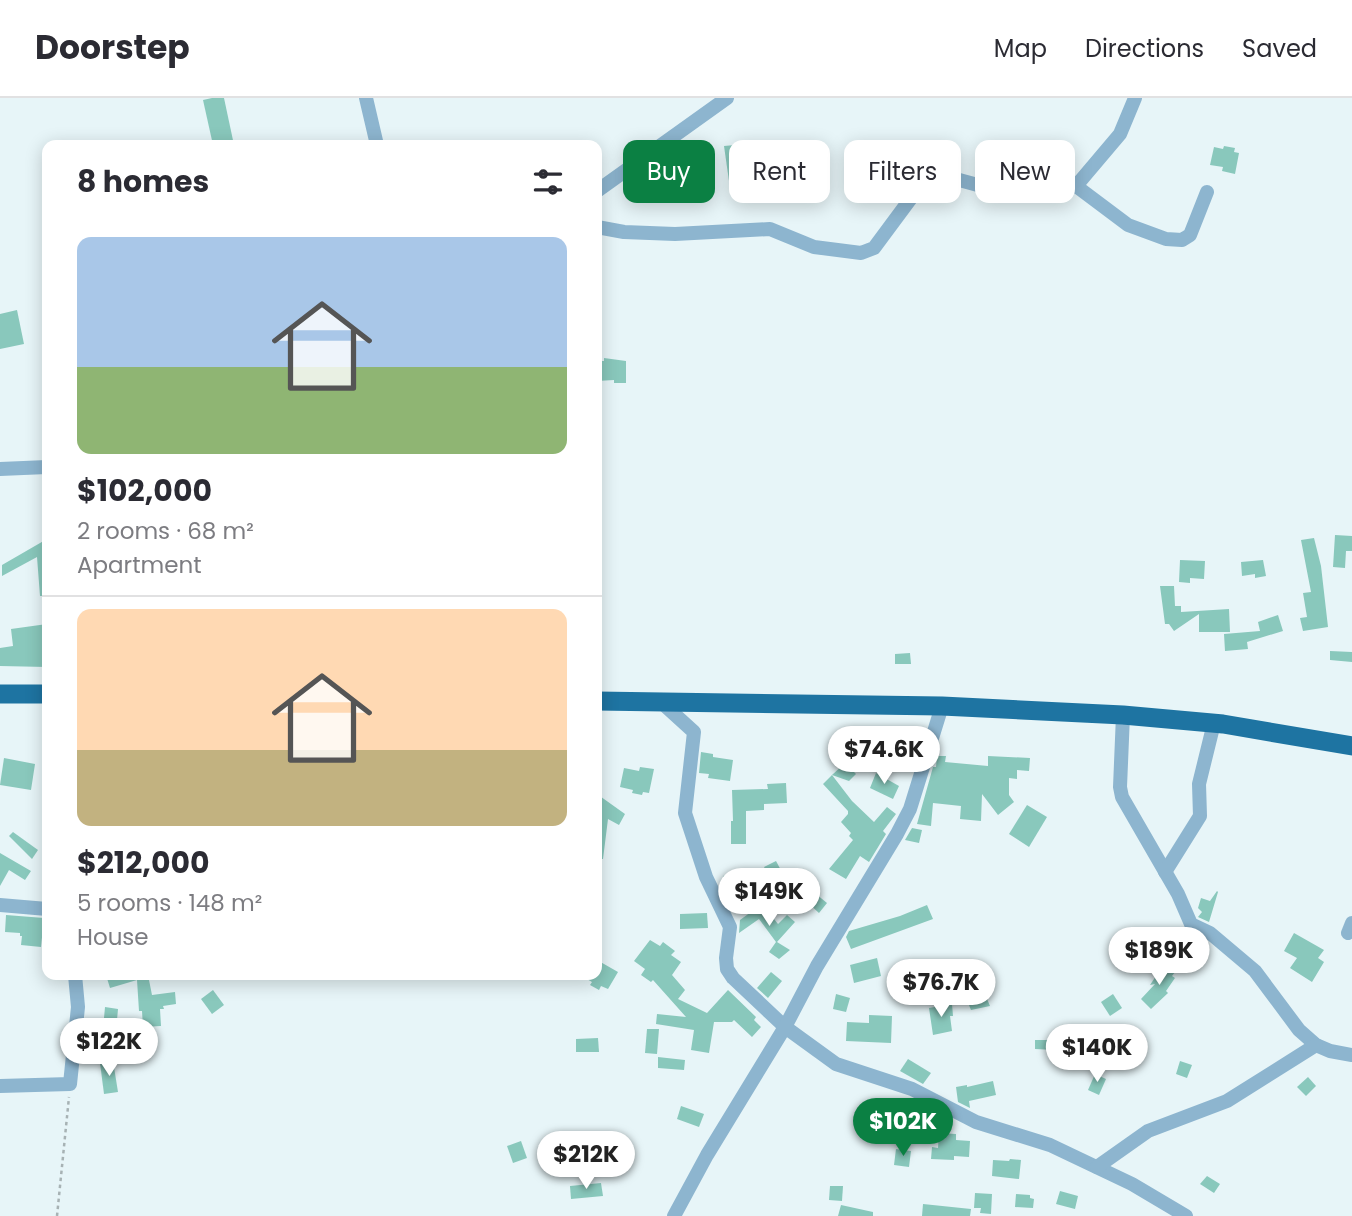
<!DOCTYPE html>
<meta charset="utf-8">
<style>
:root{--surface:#fff;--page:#f7f7f7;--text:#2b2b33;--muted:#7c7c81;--line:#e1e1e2;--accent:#0b8043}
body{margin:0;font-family:Poppins,sans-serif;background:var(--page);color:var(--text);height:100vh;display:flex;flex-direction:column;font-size:26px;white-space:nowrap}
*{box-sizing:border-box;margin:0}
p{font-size:23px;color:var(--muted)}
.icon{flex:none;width:38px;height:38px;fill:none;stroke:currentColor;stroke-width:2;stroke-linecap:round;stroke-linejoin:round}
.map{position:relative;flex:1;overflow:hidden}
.panel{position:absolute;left:42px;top:42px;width:560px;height:840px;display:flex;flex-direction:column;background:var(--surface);border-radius:14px;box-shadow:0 4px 18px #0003}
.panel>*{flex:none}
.top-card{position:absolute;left:623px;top:42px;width:623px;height:63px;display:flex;gap:14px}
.price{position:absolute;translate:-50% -60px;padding:0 16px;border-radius:24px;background:#fff;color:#222;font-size:23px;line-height:46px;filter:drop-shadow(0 2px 4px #0008)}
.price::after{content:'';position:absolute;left:50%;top:42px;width:21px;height:16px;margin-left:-10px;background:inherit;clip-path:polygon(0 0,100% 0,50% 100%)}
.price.current{background:var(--accent);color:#fff}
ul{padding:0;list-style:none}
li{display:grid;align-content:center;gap:14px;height:371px;padding:0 35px}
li+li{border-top:2px solid var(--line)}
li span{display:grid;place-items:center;height:217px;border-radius:14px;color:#555}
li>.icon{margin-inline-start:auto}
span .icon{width:126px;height:126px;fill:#fffc;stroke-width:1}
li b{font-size:30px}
h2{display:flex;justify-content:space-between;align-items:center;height:84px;padding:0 35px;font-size:30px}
.pill{padding:0 24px;border-radius:14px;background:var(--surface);box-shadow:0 4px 18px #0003;font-size:24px;line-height:63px}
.pill.current{background:var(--accent);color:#fff}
header{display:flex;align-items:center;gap:42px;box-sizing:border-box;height:98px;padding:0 35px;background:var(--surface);border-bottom:2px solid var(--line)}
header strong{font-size:33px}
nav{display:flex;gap:38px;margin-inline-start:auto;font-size:24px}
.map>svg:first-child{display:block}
.building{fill:#89c8bc}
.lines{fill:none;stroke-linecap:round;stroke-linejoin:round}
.path{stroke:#a7b2b4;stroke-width:2.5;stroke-dasharray:3.5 3.5;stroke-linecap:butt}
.minor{stroke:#8db5cf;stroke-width:14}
.trunk{stroke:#1e74a2;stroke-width:19}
</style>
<header>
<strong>Doorstep</strong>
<nav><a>Map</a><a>Directions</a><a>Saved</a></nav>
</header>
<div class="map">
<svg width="1352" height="1118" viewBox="0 0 1352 1118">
<rect width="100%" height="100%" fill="#e7f5f8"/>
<!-- building -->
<g class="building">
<path d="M212,0H224L234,47H213L203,2Z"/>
<path d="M991,43L1009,55L1000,69L991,63L989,66L979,59Z"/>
<path d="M746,46L751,80L729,83L724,48Z"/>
<path d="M1224,48L1235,50L1234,54L1239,55L1235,76L1222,73L1223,69L1210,67L1214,49L1223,51Z"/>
<path d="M1048,56L1075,60L1071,78L1045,75Z"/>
<path d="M17,212L24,246L0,251V216Z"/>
<path d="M604,260L626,263V285H614V282L597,283V263H604Z"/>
<path d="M1335,437L1352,438V453H1346L1345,470L1333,469Z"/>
<path d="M1314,440L1321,468L1328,529L1303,533L1300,520L1307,519L1303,495L1311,494L1301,442Z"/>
<path d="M47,441V498H40L37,459L2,478V467Z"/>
<path d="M1180,462L1205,463L1204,481L1190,480V485L1179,484Z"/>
<path d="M1263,462L1266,478L1255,480V476L1242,478L1241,464Z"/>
<path d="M1160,488H1174L1175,508H1181V514L1229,511L1230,534H1199V516L1174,533L1169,526H1165Z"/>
<path d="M1278,517L1283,533L1247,544L1248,551L1225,553L1224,536L1260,533L1258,524Z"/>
<path d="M47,526V569L0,568V550L13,548L11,531Z"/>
<path d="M1330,553L1352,554V564L1330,562Z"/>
<path d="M910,555L911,566H895V556Z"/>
<path d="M701,654L713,656V659L733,662L730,683L708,680L709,676L699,675Z"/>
<path d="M937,658H946L945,664L988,668V658L1030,660L1029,673L1017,672V681L1009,680V697L1014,704L998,717L982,696L981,723L960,721L961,708L933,705L931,728L917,726L933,669H936Z"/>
<path d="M4,660L35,666L31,692L0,687Z"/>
<path d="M845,665L856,676L849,683L832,677Z"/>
<path d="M640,669L654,671L649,695L643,694L642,697L632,695L633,692L620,689L624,670L639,673Z"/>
<path d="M876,675L899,688L893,701L870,690Z"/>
<path d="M832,677L852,703L874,724L887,709L896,716L883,733L886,736L869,764L860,758L846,781L829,771L853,742L849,738L851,735L841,724L848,716V713L823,686Z"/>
<path d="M786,685L787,705L764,706V712L746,713V746H731V723H733L732,692L768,691L767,686Z"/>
<path d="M597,696L625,716L619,727L608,721L603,761H597Z"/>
<path d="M1027,707L1047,719L1029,749L1009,736Z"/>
<path d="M912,730L922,732L919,745L905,742Z"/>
<path d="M13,734L38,752L32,761L9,738Z"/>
<path d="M0,755L31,773L25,782L9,772L0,788Z"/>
<path d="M776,763L784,778L772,784L764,769Z"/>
<path d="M741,773L749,800L733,805L723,778Z"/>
<path d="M791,774L798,781L806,775L815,789L811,792L827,805L819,815L808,805L789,776Z"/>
<path d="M1217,793L1218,794L1209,824L1198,819L1202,814L1198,810L1201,800L1210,803Z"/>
<path d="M762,806L778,826L787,817L795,824L777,844L790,852L779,861L769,854L776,844L759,821L739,835L740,822Z"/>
<path d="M927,807L933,821L851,851L846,839L849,833L900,818Z"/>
<path d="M707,815L708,830L680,831V816Z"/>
<path d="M6,817L44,820L41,849L21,847L22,838H20V835L5,834Z"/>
<path d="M1294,835L1324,852L1318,860L1324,864L1312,884L1290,870L1297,860L1284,853Z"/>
<path d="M1126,841L1142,856L1127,872L1118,864L1122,860L1115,853Z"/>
<path d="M650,842L660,848L663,844L675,853L671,857L681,864L672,877L685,892L678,901L707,915L728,892L756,919L754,922L761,929L752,939L734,922L732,924H714L709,955L691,952L694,932L656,926L657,916L686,919L653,882L651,884L641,877L645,871L634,863Z"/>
<path d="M877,860L881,878L854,885L850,867Z"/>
<path d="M597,862L618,874L608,891L601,888L599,892L590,887L592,884L580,877H597Z"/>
<path d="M1164,866L1175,874L1172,878L1175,880L1166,893L1168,895L1151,911L1141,901L1155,886L1150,887Z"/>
<path d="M771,874L782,883L768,900L757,890Z"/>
<path d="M106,877H148L152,897L175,894L176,906L163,908L164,911H160L161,928L143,929L142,913H139L137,882L110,890Z"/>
<path d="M979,882L990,908L971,912L962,890Z"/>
<path d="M213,892L224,907L212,916L201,901Z"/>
<path d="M836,896L850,900L846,914L833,911Z"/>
<path d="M1113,896L1122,910L1110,918L1101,904Z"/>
<path d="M952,906L953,918H950L952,933L933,937L929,910Z"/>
<path d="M105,909L118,911L116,933L103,931Z"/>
<path d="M869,917L892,918L891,945L846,943L847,924L869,925Z"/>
<path d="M647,931H659L657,956L645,955Z"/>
<path d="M598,940L599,954H576V941Z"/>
<path d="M1035,942H1075V953L1035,951Z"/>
<path d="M658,959L685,962L684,972L658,970Z"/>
<path d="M908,961L931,975L923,986L900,973Z"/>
<path d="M113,963L118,994L104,996L100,965Z"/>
<path d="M1180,963L1192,967L1187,980L1176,976Z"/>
<path d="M1095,976L1106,981L1099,997L1088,992Z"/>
<path d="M1308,979L1316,988L1306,998L1297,989Z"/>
<path d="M993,983L996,997L969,1003L970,1010L958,1004L956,989L967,987V989Z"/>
<path d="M681,1008L704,1016L699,1029L677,1021Z"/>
<path d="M939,1035L956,1036V1042L970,1043L969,1059L954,1058V1062L931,1061L932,1049L938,1050Z"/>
<path d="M521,1043L527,1060L513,1065L507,1048Z"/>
<path d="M896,1051L911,1053L909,1069L894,1067Z"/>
<path d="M1010,1061L1021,1062L1019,1081L992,1078L993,1062L1009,1063Z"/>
<path d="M1207,1078L1220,1086L1214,1095L1200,1086Z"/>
<path d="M601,1085L603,1098L571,1101L570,1088Z"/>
<path d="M830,1088H843L842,1103L829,1102Z"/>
<path d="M1060,1093L1078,1098L1075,1111L1056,1106Z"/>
<path d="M975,1095L992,1096L991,1116L980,1115L981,1110H974Z"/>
<path d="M1016,1096L1030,1097V1100L1034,1101L1033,1110L1015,1109Z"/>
<path d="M923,1106L971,1111L970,1118H922Z"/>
<path d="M841,1107L873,1114V1118H838Z"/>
</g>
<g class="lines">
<!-- path -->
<path class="path" d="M57,1118L69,999"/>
<!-- minor -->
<g class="minor">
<path d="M366,0L377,47"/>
<path d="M1076,88L1120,36L1135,0"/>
<path d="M597,93L727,0"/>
<path d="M597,129L624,134L675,136L770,131L814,149L861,155L874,150L920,88L929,81L939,79L952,80L985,89L1076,88L1128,127L1166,141L1182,142L1190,137L1207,94"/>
<path d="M0,371L47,369"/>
<path d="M661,604L694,634L685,715L706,779L730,829L726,860L727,871L733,880L785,929L836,966L912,991L976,1024L1050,1047L1132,1086L1186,1118"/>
<path d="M1123,617L1120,689L1122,699L1178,796L1191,826L1210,835L1255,873L1299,932L1316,947L1330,953L1352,957"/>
<path d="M1165,774L1200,718L1199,686L1214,625"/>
<path d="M0,807L47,811"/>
<path d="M1348,835L1352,825"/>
<path d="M0,988L70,986L78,909L75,877"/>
<path d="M1097,1069L1148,1033L1227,1003L1316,947"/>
<path d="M674,1118L707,1057L785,929L817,868L897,736L910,711L942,608"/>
</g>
<!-- trunk -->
<g class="trunk">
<path d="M0,596H47"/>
<path d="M597,603L942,608L1123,617L1223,626L1352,648"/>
</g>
</g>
</svg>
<b class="price" style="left:884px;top:688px">$74.6K</b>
<b class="price" style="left:769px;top:830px">$149K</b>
<b class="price" style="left:1159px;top:889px">$189K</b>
<b class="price" style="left:941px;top:921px">$76.7K</b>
<b class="price" style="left:109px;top:980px">$122K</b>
<b class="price" style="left:1097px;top:986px">$140K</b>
<b class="price current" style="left:903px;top:1060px">$102K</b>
<b class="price" style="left:586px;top:1093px">$212K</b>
<div class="top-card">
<a class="pill current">Buy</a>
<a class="pill">Rent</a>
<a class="pill">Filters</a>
<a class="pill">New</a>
</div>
<section class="panel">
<h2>8 homes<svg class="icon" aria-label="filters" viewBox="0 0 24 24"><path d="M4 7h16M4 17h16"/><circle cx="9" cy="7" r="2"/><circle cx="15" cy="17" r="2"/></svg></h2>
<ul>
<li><span style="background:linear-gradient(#a9c7e8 60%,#8fb573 0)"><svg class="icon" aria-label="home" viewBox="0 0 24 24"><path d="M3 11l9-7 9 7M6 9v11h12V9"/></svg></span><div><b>$102,000</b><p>2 rooms · 68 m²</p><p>Apartment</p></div></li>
<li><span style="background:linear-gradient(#ffd9b3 65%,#c2b280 0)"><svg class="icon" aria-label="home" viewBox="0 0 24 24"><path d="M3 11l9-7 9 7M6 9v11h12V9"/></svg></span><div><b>$212,000</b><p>5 rooms · 148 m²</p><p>House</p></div></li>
</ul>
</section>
</div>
